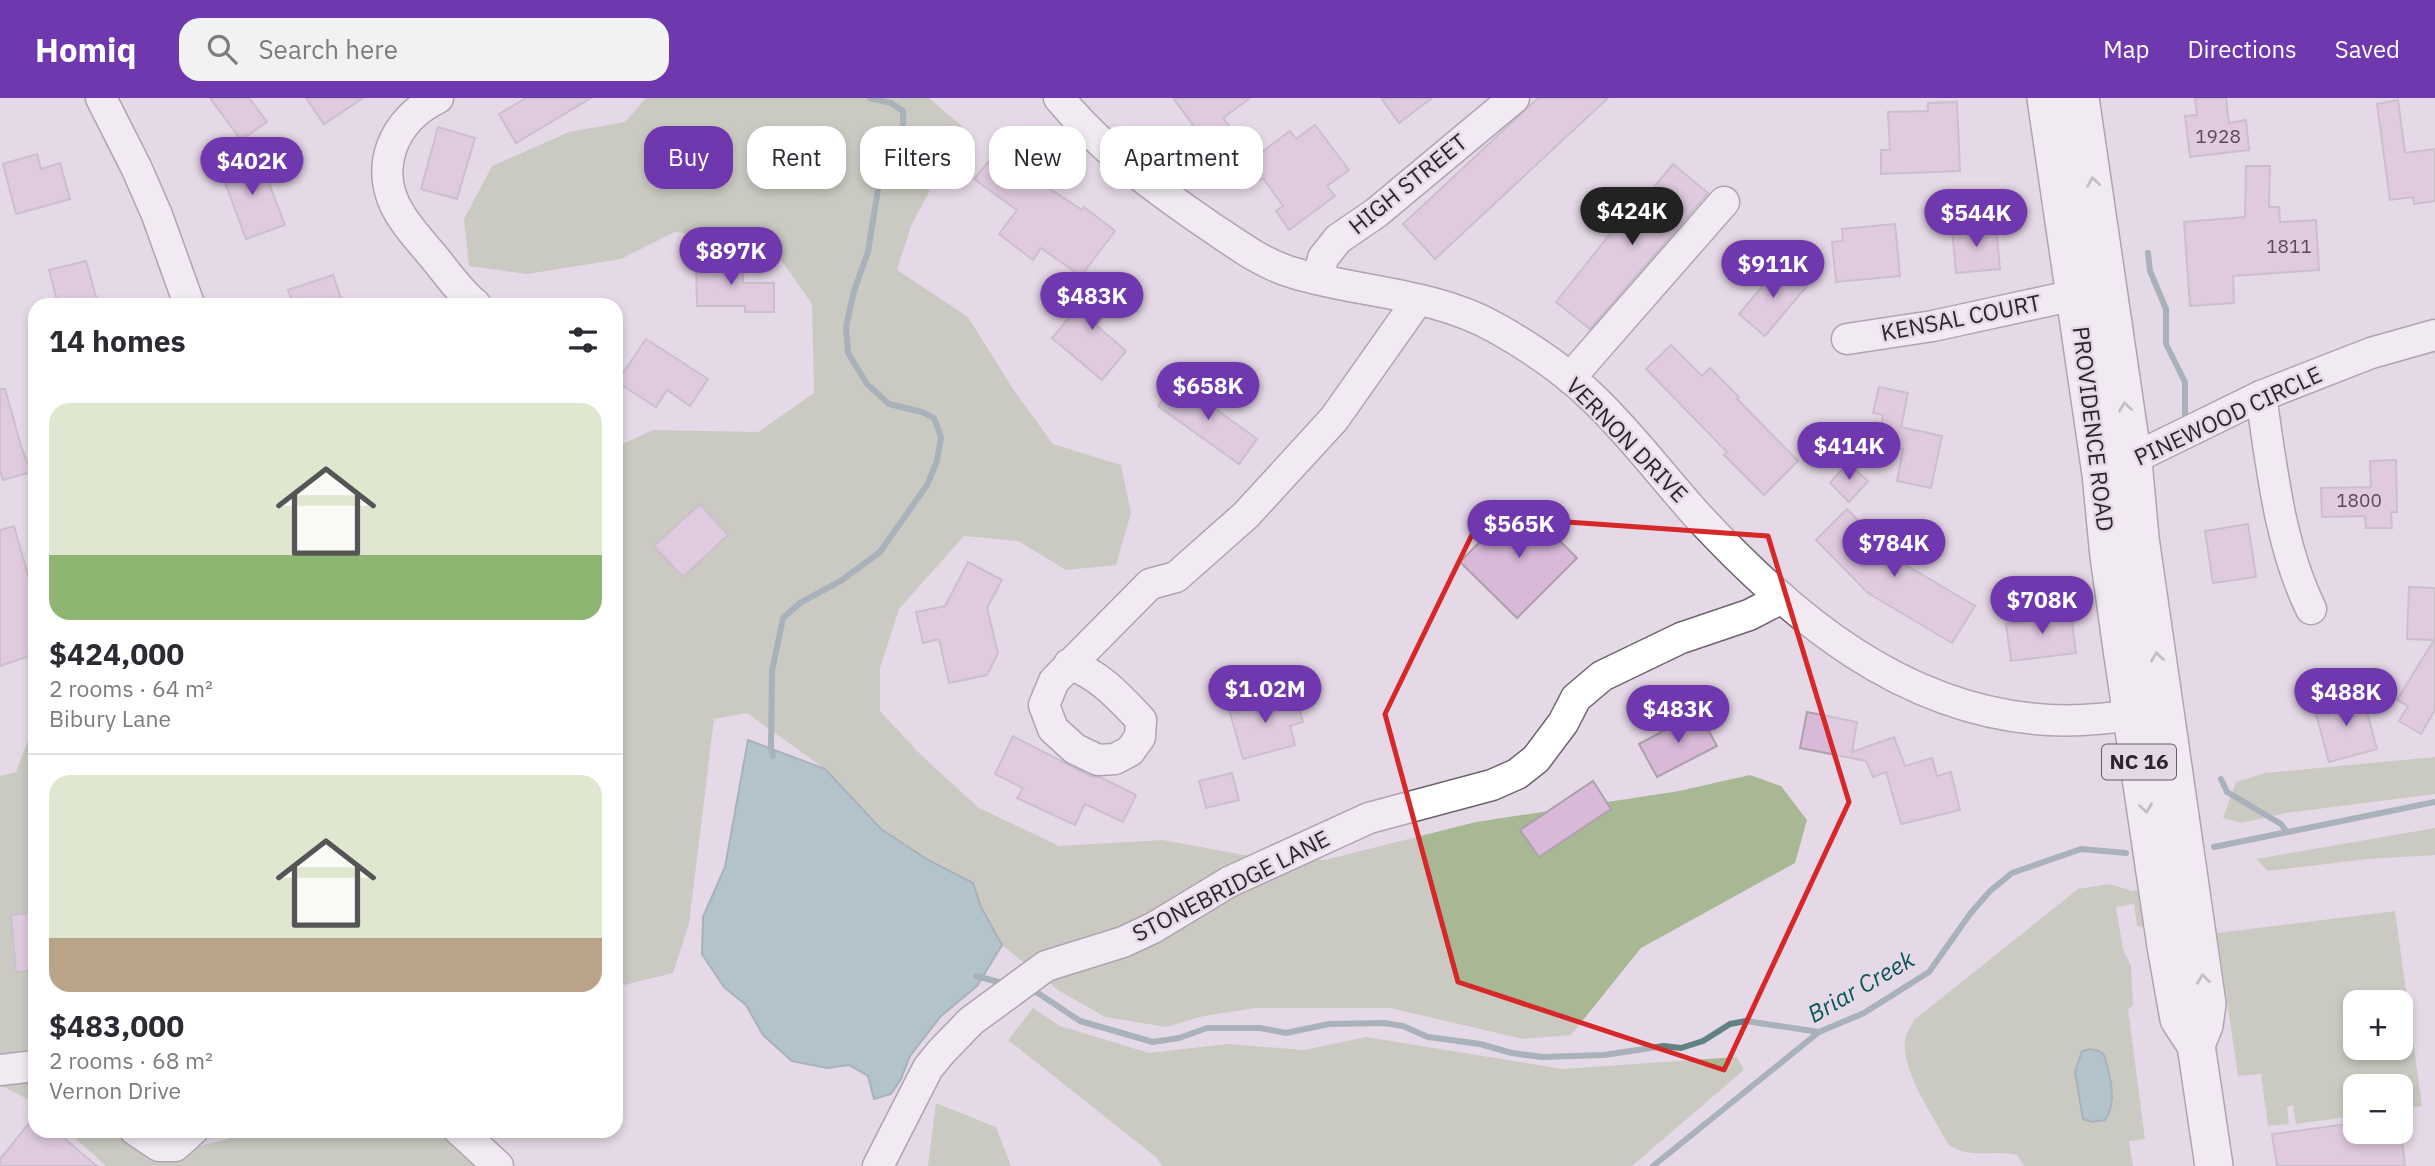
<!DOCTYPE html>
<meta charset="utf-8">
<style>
:root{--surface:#fff;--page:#f2f2f3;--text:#2b2b33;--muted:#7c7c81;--line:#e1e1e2;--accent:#7038ae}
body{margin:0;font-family:"IBM Plex Sans",sans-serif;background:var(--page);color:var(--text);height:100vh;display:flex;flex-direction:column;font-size:26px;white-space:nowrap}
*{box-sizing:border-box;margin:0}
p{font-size:23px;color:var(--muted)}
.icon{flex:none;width:38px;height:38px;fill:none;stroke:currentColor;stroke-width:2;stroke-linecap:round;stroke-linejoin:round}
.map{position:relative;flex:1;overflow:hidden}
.sheet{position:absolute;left:28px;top:200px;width:595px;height:840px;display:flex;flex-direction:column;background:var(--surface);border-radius:21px;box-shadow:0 4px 10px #0003}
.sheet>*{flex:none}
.guide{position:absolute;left:644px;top:28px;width:665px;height:63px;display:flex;gap:14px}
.buttons{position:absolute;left:2343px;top:892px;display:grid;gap:14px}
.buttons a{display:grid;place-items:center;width:70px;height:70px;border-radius:14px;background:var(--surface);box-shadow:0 4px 10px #0003;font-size:35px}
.price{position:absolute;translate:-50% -60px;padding:0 16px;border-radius:24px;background:var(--accent);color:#fff;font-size:23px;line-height:46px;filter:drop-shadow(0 2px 4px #0008)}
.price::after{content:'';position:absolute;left:50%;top:42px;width:21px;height:16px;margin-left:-10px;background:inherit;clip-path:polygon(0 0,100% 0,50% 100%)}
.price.on{background:#222;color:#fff}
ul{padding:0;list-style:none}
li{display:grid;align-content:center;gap:14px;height:371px;padding:0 21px}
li+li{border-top:2px solid var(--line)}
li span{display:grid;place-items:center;height:217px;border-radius:21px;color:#555}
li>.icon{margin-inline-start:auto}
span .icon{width:126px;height:126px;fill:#fffc;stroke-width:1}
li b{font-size:30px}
h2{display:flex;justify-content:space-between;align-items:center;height:84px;padding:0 21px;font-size:30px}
.chip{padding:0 24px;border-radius:21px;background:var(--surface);box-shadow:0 4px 10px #0003;font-size:24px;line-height:63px}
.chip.on{background:var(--accent);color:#fff}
header{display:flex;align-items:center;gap:42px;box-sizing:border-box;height:98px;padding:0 35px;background:var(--accent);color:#fff}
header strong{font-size:33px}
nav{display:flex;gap:38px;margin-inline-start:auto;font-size:24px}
.search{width:490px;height:63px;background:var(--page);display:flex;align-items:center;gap:18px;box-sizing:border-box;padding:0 24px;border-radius:21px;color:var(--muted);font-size:26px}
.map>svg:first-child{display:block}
.green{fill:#a9b894;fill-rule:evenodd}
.water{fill:#76a9aa;stroke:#608284;stroke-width:2}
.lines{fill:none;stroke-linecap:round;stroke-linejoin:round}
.stream{stroke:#608284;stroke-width:6}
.building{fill:#d8b9d8;stroke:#ada0ad;stroke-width:2}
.minor-casing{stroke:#6e636f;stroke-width:33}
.major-casing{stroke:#6e636f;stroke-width:40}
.minor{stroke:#fff;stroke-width:30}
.major{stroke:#fff;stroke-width:37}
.oneway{stroke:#a09da0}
.marked{fill:none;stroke:#d62828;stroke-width:5;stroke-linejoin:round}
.labels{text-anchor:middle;stroke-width:5;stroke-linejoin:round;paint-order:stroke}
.number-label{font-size:19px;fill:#564b57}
.shield{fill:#e6d9e7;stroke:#635c64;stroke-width:2}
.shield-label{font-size:21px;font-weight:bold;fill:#2b262c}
.street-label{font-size:23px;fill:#2b262c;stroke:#e6d9e7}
.water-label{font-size:24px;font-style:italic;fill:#075558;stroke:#e6d9e7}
</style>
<header>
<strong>Homiq</strong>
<div class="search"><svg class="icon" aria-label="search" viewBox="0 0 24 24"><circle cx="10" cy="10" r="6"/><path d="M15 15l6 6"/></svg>Search here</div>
<nav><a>Map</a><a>Directions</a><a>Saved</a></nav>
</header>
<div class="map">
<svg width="2435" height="1068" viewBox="0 0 2435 1068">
<rect width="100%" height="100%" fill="#e6d9e7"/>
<!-- green -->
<g class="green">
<path d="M646,0H929L963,29L911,128L897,172L968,219L1015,294L1053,346L1121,367L1131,415L1116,467L1066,472L1018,443L964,438L899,511L880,570V613L922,658L979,710L1059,748L1163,742L1244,757L1325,762L1476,724L1679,693L1750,677L1781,688L1807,722L1795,765L1641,850L1571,937L1523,941L1390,910H1256L1204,918L1166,929L1105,919L1058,892L1002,847L981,809L973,785L928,762L881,731L825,671L747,615L714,621L689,826L673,875L616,889V349L653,332L758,334L814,295L812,206L769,145L675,134L621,161L527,176L469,168L464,121L492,68L569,34L625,24Z"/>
<path d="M34,627H35V1005L0,987V678L16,674Z"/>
<path d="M2435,659V696L2286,715L2242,725L2223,720L2236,684L2265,675Z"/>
<path d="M2435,730V757L2368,761L2268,773L2256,761Z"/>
<path d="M2110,786L2132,793L2139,792L2144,830L2137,828L2134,806L2116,809L2123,851L2131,868L2133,907L2128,911L2145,1041L2129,1043L2133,1068H2024L2017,1057C1992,1051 1969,1062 1948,1046C1934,1020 1901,972 1905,943C1905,936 1911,929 1914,922L2078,791Z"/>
<path d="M2395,813L2422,1008L2401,1011V989H2356L2355,1018L2296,1026L2293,1007L2287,1009L2289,1026L2268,1028L2261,976L2238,978L2217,835ZM2356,905H2401V950H2356Z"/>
<path d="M1033,910L1060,928L1149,955L1227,946L1304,952L1366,939L1562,971L1737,959L1744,972L1632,1068H1162L1157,1060L1008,942Z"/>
<path d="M936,1005L996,1029L1011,1068H928Z"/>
<path d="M291,1032L438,1033L478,1068H106L67,1033H116C163,1068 196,1047 247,1036C261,1033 277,1034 291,1032Z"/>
</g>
<!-- water -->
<g class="water">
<path d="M748,642L825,671L881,731L928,762L973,785L981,809L1002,847L977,888L941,918L910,958L901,981L891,996L874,1001L868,978L849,967L827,970L792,963L763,937L746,907L724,889L702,856L703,819L725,769Z"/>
<path d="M2090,951L2099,953L2104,957C2110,976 2118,1005 2105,1022L2092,1024L2083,1021L2075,974L2082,953Z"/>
</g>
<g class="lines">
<!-- stream -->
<g class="stream">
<path d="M2148,155L2150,173L2166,211V246L2185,284V316"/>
<path d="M773,658L771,650L772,573L783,520L800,505L842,482L880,454L927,387L937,363L941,339L934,320L922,314L889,306L867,286L848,255L846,229L854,193L868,154L880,79L903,30V13L891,5L870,0"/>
<path d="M2221,681L2227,694L2281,726L2286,733"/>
<path d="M2214,749L2435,704"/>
<path d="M976,878L1006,886"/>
<path d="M1030,893L1038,895L1080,923L1153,944L1179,940L1207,930H1260L1286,935L1329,926L1384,925L1403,928L1428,939L1480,946L1512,955L1542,959L1604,957L1664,948L1681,950L1703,943L1730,926L1746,923L1819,934"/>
<path d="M1653,1068L1819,934L1864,915L1929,874L1970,816L1990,793L2012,775L2081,751L2126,755"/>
</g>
</g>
<!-- building -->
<g class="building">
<path d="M210,0H249L267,24L241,42Z"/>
<path d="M306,0H363L324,26Z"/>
<path d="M526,0H591L516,45L499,16Z"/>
<path d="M1173,0H1250L1223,20L1240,42L1195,76L1171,43L1193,27Z"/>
<path d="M1381,0H1432L1399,25Z"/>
<path d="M1538,0H1608L1435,161L1403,126Z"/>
<path d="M2195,0H2226L2229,25L2246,22L2249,52L2190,59L2185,18L2197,17Z"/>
<path d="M2398,2L2405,55L2435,51V103L2414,106L2413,99L2390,102L2377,6Z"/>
<path d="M1957,4L1960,73L1881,76V52H1890L1888,14L1928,13V5Z"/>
<path d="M1315,27L1349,72L1327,88L1335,98L1289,132L1276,113L1283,108L1263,80L1254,86L1242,69L1290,33L1296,41Z"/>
<path d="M438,29L475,40L457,101L421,91Z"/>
<path d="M1010,38L1040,63L1029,77L1082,112L1084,109L1115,133L1081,178L1041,150L1033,162L999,136L1017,112L974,81Z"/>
<path d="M37,56L41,71L60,65L70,101L16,116L3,66Z"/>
<path d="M258,57L285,127L246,141L220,71Z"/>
<path d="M1673,66L1708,95L1590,231L1556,204L1614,131L1617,134Z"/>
<path d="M2246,68H2270L2269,109H2279L2280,124L2316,122L2319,172L2233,178L2234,205L2190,208L2184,124L2245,119Z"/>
<path d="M1895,126L1900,178L1836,184L1832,144L1843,143L1842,131Z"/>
<path d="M1996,128L2000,171L1956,175L1952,131Z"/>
<path d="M743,161V185H774V214H745V208H697L696,162Z"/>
<path d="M86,163L98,206H58L49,172Z"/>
<path d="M1781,166L1807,188L1765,238L1739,216Z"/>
<path d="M333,177L343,206H293L288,192Z"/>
<path d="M1102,180L1122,196L1096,227L1126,253L1102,282L1052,240Z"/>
<path d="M646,241L708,281L690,308L667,292L656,309L617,284Z"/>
<path d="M1671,247L1702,278L1710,270L1739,299L1737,301L1798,363L1764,397L1724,357L1727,354L1646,271Z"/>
<path d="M1177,283L1257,341L1239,366L1158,308Z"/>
<path d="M1879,289L1908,295L1901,329L1942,338L1931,390L1897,383L1903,351L1878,346L1883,317L1873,315Z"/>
<path d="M0,291H5L21,348L31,374L3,382L0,373Z"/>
<path d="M2396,362L2397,414H2391L2392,430H2366L2365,418L2322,419L2321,390L2371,389L2370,363Z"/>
<path d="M1848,365L1868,383L1849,404L1830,385Z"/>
<path d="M1520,403L1577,460L1517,520L1460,464Z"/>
<path d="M700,406L728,437L683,479L654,448Z"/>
<path d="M1847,411L1896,461L1975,508L1952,545L1868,495L1816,442Z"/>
<path d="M2248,426L2256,479L2213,485L2205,433Z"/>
<path d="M14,428L35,502V521L29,523L35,540V556L0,568V432Z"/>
<path d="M968,464L1002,482L987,510L998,555L987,577L949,585L939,541L923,545L916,514L945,508Z"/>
<path d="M2409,489L2435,490V612L2421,636L2399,623L2408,608L2397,602L2434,542L2407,541Z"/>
<path d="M2055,508L2057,518L2071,516L2076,555L2011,563L2006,526L2032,523L2030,511Z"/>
<path d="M2362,596L2377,651L2329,664L2314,609Z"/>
<path d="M1281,597L1283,603L1296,600L1303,624L1290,628L1295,647L1243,661L1229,611Z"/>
<path d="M1699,614L1717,648L1657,679L1639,646Z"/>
<path d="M1807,614L1857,624L1852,654L1894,639L1905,668L1932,660L1937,678L1951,674L1960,712L1901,726L1886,674L1873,679L1866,663L1800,650Z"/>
<path d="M1013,638L1090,678L1100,679L1136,697L1123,724L1085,706L1075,727L1017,700L1023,690L995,676Z"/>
<path d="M1232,675L1239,702L1206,710L1199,683Z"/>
<path d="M1593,683L1611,711L1539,759L1520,732Z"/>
<path d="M35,815V872L16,874L11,817Z"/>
<path d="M35,1018V1032H54L97,1068H0V1061Z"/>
<path d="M2356,1025V1034H2401L2405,1068H2277L2272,1036Z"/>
</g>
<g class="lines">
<defs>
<g id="minor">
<path d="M101,0L136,69L157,117L189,206"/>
<path d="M438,0C393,22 372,71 400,116C409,131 422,145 433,158C447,175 459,193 475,206"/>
<path d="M1059,0C1101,51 1154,90 1208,127C1235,145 1262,166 1294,175C1360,195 1435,195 1496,230C1532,250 1567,274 1596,303C1632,338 1663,379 1696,416C1791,519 1903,614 2049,622C2084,624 2119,619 2154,614"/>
<path d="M1318,181L1323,160L1338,141L1376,115L1514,0"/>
<path d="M1847,241L1933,228L2075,197"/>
<path d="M1570,280L1724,104"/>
<path d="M2261,298C2272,370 2279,445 2311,511"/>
<path d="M2114,370L2261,298L2371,255L2435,237"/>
<path d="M1069,566C1099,576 1120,600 1141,622L1140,639L1130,653L1115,661L1098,662L1075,651L1053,631L1044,607L1054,583L1150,486L1176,479L1246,417L1334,321L1418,202"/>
<path d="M0,972L35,968"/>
<path d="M135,1032L159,1048H175L193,1032"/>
<path d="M459,1032L498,1068"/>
<path d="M878,1068L928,970L941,954L971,923L1046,868L1123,844L1153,830L1229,784L1369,720L1492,687L1517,676L1536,661L1563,625L1576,600L1602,578L1681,540L1749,517L1782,500"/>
</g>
<g id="major">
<path d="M2046,0L2101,376L2109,458L2122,551L2166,848L2179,921L2196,947L2214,1068"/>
<path d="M2080,0L2133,363L2140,440L2207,906L2204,927L2196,947"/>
</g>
</defs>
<!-- minor casing -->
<use href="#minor" class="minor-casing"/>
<!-- major casing -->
<use href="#major" class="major-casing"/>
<!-- minor -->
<use href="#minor" class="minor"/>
<!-- major -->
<use href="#major" class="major"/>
</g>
<!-- one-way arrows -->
<defs><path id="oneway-chevron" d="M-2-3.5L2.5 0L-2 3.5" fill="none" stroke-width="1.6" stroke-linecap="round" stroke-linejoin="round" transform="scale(1.75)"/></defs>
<g class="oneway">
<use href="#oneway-chevron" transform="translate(2093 84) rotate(-99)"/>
<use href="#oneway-chevron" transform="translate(2125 309) rotate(-98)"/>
<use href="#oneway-chevron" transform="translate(2157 559) rotate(-98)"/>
<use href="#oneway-chevron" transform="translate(2146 710) rotate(82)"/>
<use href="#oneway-chevron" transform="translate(2203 881) rotate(-97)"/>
</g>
<!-- marked area -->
<path d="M0 0H2435V1068H0ZM1481,418L1768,438L1849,704L1724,972L1458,884L1385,616Z" fill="#e6d9e7" fill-opacity=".55" fill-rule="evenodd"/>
<path class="marked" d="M1481,418L1768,438L1849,704L1724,972L1458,884L1385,616Z"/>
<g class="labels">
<!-- number labels -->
<g class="number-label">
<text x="2218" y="45">1928</text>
<text x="2289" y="155">1811</text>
<text x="2359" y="409">1800</text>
</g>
<!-- shield labels -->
<rect class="shield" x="2102" y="646.5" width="74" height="35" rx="5"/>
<g class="shield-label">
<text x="2139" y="671">NC 16</text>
</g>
<!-- street labels -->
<g class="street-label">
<text transform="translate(1408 86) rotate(-39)" y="8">HIGH STREET</text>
<text transform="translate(1961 220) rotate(-11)" y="8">KENSAL COURT</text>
<text transform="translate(2228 318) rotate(-25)" y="8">PINEWOOD CIRCLE</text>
<text transform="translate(2093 331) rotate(83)" y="8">PROVIDENCE ROAD</text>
<text transform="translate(1627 342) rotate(46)" y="8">VERNON DRIVE</text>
<text transform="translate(1231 788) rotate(-27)" y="8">STONEBRIDGE LANE</text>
</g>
<!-- water labels -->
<g class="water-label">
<text transform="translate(1861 889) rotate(-30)" y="8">Briar Creek</text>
</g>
</g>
</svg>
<div class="buttons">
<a>+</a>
<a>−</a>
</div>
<b class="price" style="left:252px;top:99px">$402K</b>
<b class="price on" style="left:1632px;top:149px">$424K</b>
<b class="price" style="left:1976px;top:151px">$544K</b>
<b class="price" style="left:731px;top:189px">$897K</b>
<b class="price" style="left:1773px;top:202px">$911K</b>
<b class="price" style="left:1092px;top:234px">$483K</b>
<b class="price" style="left:1208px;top:324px">$658K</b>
<b class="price" style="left:1849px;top:384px">$414K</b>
<b class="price" style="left:1519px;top:462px">$565K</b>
<b class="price" style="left:1894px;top:481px">$784K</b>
<b class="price" style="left:2042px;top:538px">$708K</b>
<b class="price" style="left:1265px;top:627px">$1.02M</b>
<b class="price" style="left:2346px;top:630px">$488K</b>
<b class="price" style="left:1678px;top:647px">$483K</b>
<div class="guide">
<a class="chip on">Buy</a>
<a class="chip">Rent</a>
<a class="chip">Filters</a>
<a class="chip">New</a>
<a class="chip">Apartment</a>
</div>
<section class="sheet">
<h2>14 homes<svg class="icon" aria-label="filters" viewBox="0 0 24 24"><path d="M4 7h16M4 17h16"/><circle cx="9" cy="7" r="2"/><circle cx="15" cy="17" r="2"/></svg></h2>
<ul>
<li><span style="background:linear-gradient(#dfe7d0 70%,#8fb573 0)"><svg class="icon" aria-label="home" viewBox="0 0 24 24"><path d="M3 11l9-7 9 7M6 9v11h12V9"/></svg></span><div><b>$424,000</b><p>2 rooms · 64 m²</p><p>Bibury Lane</p></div></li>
<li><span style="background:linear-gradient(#dfe7d0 75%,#b9a48a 0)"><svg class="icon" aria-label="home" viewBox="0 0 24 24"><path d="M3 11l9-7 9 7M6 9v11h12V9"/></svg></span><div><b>$483,000</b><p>2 rooms · 68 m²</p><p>Vernon Drive</p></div></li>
</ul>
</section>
</div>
